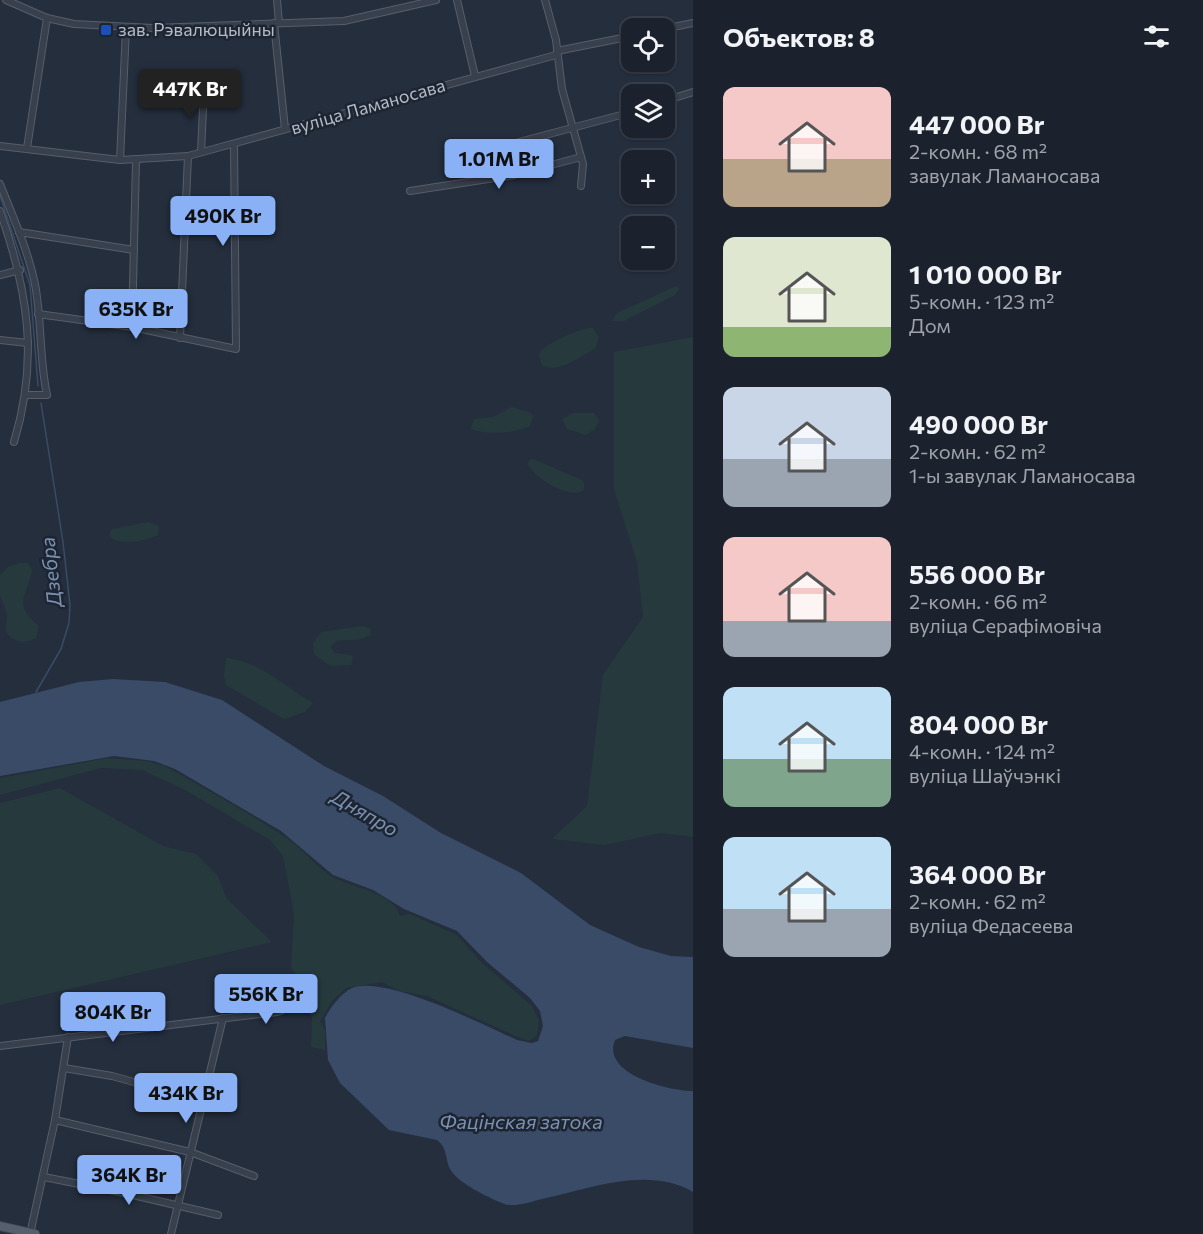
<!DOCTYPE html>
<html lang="ru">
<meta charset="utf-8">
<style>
:root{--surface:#1b222e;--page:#242a36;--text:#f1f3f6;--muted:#a0a4aa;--line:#393f4a;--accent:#8ab1f6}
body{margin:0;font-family:Commissioner,sans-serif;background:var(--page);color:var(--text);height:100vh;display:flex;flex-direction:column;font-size:22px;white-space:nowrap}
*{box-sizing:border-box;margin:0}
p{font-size:20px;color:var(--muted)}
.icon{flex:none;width:33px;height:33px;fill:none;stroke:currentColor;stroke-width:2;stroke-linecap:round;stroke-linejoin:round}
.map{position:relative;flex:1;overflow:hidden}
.details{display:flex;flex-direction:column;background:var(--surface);width:510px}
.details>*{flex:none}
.fabs{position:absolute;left:621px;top:18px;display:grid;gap:12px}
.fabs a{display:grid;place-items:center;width:54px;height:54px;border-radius:12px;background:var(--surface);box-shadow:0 2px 4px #0004,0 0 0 2px var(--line);font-size:30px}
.price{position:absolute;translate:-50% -51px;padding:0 14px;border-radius:6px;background:var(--accent);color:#111;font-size:20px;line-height:39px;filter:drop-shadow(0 2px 3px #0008)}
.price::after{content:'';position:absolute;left:50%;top:36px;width:18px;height:14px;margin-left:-9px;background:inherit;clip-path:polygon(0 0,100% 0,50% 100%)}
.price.on{background:#222;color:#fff}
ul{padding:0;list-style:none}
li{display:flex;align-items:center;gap:18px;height:150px;padding:0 30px}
li span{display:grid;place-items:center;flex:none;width:168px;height:120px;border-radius:12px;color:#555}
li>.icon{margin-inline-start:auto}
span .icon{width:72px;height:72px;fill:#fffc;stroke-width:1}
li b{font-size:26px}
h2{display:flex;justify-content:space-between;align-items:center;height:72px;padding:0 30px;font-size:26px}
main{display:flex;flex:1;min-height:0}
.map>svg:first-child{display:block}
.green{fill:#263a3e}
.water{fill:#394b66}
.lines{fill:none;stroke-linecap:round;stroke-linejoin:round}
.stream{stroke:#394b66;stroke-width:1.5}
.minor-casing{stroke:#565e6b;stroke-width:8}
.major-casing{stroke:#414956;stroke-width:10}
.minor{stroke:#38404d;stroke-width:6}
.major{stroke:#565f6d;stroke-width:8}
.transit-dot{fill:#1a4fb4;stroke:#1d2532;stroke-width:2}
.labels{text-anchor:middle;stroke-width:5;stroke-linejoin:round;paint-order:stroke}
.poi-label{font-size:18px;fill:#b4bbc8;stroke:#1d2532;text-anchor:start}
.street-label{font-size:18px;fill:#b4bbc8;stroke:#1d2532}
.water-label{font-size:20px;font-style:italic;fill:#7c90b0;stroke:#1d2532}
</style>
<main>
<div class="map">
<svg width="693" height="1234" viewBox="0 0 693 1234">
<rect width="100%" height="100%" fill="#242e3d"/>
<!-- green -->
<g class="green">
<path d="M676,286L679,289L675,295L624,321H612L617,313Z"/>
<path d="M593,328L599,337L595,349C580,356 556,376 541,364L539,354C543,344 582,327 593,328Z"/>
<path d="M693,337V837L661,833L604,845L552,839L587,806L603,675L643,617L637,562L614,489V352Z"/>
<path d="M512,407L531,413L533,417L530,426C517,433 484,436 471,428L474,419L493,417Z"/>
<path d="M573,413H594L599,420L595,429L586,435L567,429L562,419Z"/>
<path d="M531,458L580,479L584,482V490C568,500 535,478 527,464Z"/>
<path d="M148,522L159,526L158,535C147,541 117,547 109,535L112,529Z"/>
<path d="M19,563H28L32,570C27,597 12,604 39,626L36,638C25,644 14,643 6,632L7,614L0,595V575L8,567Z"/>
<path d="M362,626L371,629L370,635L362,639L336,641L330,647L335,653L351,655L353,658L351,665L330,666L314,654L313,643L321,632Z"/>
<path d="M226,658C260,661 285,687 313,703L305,712L284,719L226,685L224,675Z"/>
<path d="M108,758L146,761L165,766C206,789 249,813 288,839C306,851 318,871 339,880C358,889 393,893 400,916L410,914L457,935L481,962L532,1006L539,1021L537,1036L529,1041L520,1038L427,996L399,991L382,982L346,988L332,1001L320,1021L325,1031V1050L311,1047L312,1018L301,993L298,977L291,967L294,914L283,856L270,840L185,790L142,770L101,768L0,795V778Z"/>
<path d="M60,788L163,846L196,854L218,876L226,898L272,942L0,1005V803Z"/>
</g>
<!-- water -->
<path class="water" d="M113,679L165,682L222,700L324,766L383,796L441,833L521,873L590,925L639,947L671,956L693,957V1048L625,1036L615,1040C601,1074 669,1091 693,1091V1192C647,1165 587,1190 538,1200C527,1203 512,1208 502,1203C489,1198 459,1183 452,1172C444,1161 449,1149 437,1140L389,1130L340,1083L328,1060L325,1018C330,1008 341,993 352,988C385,975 484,1025 517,1040L532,1043L538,1041L543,1026L540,1011L530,998L487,962L457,931L404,909L373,890L333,875L281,831L175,769L154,761L114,756L0,776V702L79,682Z"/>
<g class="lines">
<!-- stream -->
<g class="stream">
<path d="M0,196L30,285L38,386"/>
<path d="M36,692L61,649L69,623L70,605L63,542L41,403"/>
</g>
<defs>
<g id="minor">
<path d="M6,0L47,18L74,24L153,28L344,21L436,0"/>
<path d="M277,0L279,23"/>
<path d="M457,0L475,76"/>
<path d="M545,0L556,40L562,89L583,164L581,186"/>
<path d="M274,23L285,129"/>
<path d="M664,29L693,23"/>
<path d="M557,51L632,36"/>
<path d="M664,101L693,92"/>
<path d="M519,142L632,112"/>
<path d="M0,146L120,160L188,156L556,55"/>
<path d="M27,148L47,18"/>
<path d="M201,152L204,88"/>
<path d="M120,160L126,28"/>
<path d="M0,184C13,217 28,250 35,284C42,321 39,358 47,395H25"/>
<path d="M410,191L514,175L581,157"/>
<path d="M0,211C28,291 39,359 14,442"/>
<path d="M19,232L134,250"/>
<path d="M0,275L20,270"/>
<path d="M38,314L132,327L236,349L234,144"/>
<path d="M132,327L136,161"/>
<path d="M180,338L188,156"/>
<path d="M0,340L28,343"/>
<path d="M0,1046L277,1012L302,1002"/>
<path d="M64,1068L112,1076L203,1101"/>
<path d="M55,1120L190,1152L254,1176"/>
<path d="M44,1177L120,1192L218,1215"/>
<path d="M30,1234L55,1120L68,1037"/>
<path d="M171,1234L223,1018"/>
</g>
<path id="major" d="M0,1226L35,1234"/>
</defs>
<!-- minor casing -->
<use href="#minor" class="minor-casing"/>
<!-- major casing -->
<use href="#major" class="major-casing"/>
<!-- minor -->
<use href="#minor" class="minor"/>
<!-- major -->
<use href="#major" class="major"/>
</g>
<!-- markers -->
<rect class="transit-dot" x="100" y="24" width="12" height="12" rx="3"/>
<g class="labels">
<!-- poi labels -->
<g class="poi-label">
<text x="118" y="36">зав. Рэвалюцыйны</text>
</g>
<!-- street labels -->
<g class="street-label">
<text transform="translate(368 107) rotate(-16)" y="6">вуліца Ламаносава</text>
</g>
<!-- water labels -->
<g class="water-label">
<text transform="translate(51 572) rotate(-96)" y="7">Дзебра</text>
<text transform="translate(365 813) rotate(30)" y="7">Дняпро</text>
<text x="521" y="1129">Фацінская затока</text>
</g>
</g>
</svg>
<div class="fabs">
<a><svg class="icon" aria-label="locate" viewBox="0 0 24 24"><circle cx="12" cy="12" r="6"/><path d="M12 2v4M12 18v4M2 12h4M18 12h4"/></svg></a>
<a><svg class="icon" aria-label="layers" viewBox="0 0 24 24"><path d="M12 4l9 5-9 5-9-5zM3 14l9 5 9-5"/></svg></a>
<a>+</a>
<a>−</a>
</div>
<b class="price on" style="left:190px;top:120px">447K Br</b>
<b class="price" style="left:499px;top:190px">1.01M Br</b>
<b class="price" style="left:223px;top:247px">490K Br</b>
<b class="price" style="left:136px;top:340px">635K Br</b>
<b class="price" style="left:266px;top:1025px">556K Br</b>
<b class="price" style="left:113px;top:1043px">804K Br</b>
<b class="price" style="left:186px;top:1124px">434K Br</b>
<b class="price" style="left:129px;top:1206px">364K Br</b>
</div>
<section class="details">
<h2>Объектов: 8<svg class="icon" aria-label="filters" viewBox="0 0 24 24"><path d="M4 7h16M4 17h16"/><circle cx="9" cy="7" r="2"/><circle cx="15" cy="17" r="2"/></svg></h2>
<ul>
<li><span style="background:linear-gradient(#f6c9c9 60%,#b9a48a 0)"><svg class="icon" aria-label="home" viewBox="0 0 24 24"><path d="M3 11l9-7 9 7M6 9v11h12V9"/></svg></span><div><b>447 000 Br</b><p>2-комн. · 68 m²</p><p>завулак Ламаносава</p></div></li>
<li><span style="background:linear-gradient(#dfe7d0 75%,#8fb573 0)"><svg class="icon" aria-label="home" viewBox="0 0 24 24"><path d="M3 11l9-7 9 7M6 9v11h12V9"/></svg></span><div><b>1 010 000 Br</b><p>5-комн. · 123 m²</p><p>Дом</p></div></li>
<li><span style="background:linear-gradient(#c9d6e8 60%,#9aa5b1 0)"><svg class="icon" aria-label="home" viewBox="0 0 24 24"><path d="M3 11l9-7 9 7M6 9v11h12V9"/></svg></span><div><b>490 000 Br</b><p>2-комн. · 62 m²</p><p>1-ы завулак Ламаносава</p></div></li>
<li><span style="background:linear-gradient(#f6c9c9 70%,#9aa5b1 0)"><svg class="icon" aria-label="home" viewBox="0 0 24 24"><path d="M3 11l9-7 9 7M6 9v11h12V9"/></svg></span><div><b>556 000 Br</b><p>2-комн. · 66 m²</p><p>вуліца Серафімовіча</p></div></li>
<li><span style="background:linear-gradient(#bfe0f5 60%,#7fa58c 0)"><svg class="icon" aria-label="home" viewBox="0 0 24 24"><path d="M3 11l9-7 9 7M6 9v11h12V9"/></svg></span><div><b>804 000 Br</b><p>4-комн. · 124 m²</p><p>вуліца Шаўчэнкі</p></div></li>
<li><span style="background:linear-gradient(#bfe0f5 60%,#9aa5b1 0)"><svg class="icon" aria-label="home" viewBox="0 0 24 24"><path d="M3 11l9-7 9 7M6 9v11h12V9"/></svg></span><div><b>364 000 Br</b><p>2-комн. · 62 m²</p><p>вуліца Федасеева</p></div></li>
</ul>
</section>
</main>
